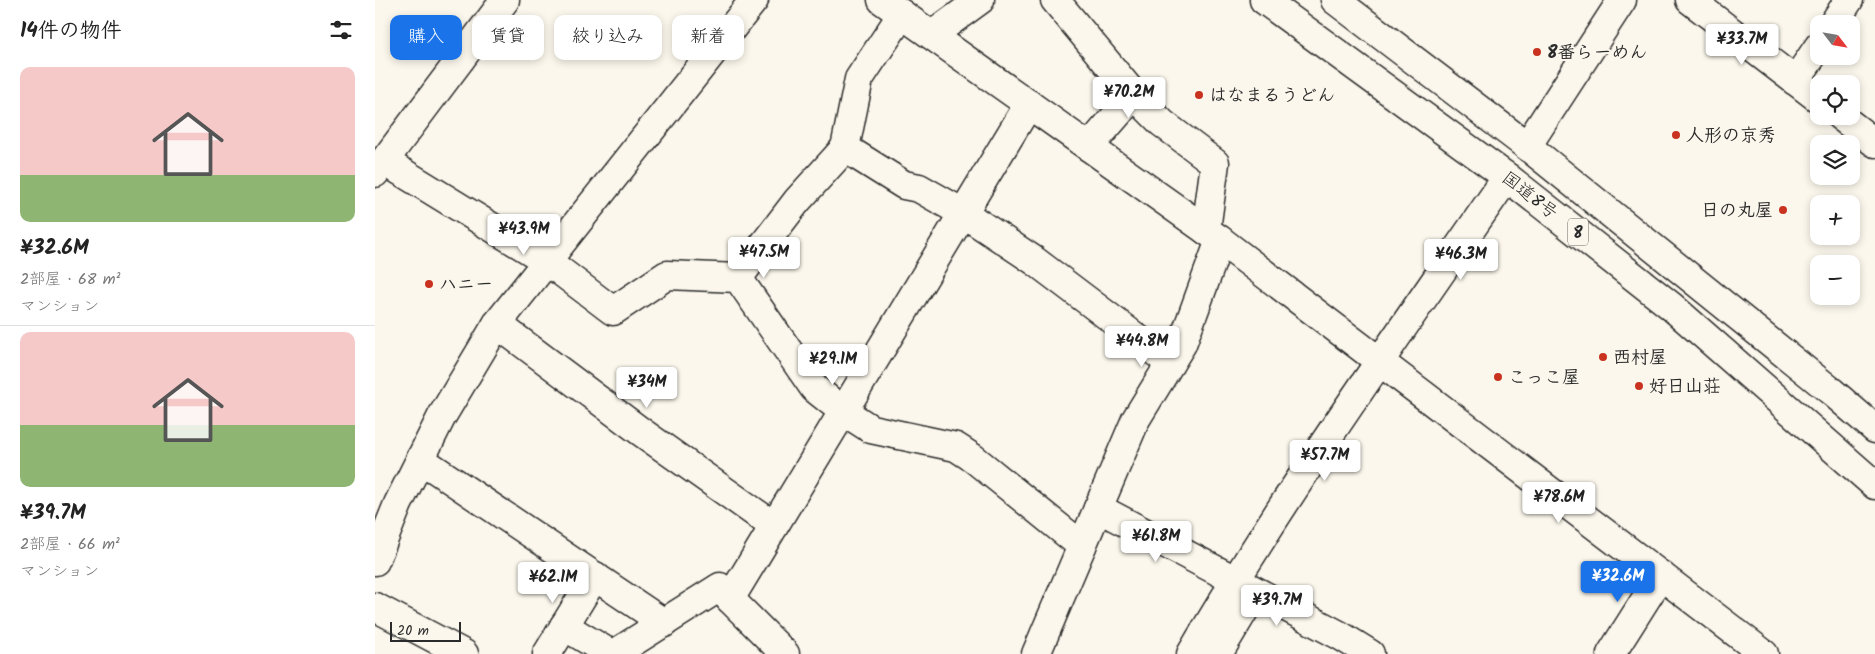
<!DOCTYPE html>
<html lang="ja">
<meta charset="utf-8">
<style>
:root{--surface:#fff;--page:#f6f6f6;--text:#222;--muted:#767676;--line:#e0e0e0;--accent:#1a73e8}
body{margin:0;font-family:Kalam,"Klee One",sans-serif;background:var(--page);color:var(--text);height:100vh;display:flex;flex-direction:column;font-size:19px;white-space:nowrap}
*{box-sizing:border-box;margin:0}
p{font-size:16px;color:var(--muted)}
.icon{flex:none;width:28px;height:28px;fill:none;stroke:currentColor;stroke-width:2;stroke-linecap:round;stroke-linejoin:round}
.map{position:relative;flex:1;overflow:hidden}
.side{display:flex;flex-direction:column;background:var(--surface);width:375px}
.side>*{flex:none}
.banner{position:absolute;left:15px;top:15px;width:475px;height:45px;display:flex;gap:10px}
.needle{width:32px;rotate:121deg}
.controls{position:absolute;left:1435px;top:15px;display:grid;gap:10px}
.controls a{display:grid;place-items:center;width:50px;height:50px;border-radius:10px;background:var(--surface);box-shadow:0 2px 8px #0003;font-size:25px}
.scale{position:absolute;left:15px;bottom:12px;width:71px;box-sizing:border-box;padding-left:5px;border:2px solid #2b2b2b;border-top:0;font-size:14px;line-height:18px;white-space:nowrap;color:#2b2b2b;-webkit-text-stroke:4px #fbf7ec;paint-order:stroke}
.price{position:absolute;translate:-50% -42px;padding:0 11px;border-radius:5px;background:#fff;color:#222;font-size:16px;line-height:32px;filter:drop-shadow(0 1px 2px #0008)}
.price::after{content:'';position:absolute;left:50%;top:30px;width:15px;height:11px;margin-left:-8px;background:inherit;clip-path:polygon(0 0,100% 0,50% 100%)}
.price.on{background:var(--accent);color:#fff}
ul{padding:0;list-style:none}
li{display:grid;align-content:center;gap:10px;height:265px;padding:0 20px}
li+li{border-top:1px solid var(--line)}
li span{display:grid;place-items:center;height:155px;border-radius:10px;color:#555}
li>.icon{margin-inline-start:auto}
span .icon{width:90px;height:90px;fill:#fffc;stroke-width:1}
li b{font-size:21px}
h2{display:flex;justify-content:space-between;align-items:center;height:60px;padding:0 20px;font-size:21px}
.tag{padding:0 18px;border-radius:10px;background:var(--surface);box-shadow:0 2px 8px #0003;font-size:18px;line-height:45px}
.tag.on{background:var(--accent);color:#fff}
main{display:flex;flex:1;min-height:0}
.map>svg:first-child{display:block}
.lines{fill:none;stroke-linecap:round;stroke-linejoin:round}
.minor-casing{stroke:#2b2b2b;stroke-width:31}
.major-casing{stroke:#2b2b2b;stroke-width:31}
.highway-casing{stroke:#2b2b2b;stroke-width:31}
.minor{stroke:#fbf7ec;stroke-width:28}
.major{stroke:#fbf7ec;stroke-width:28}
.highway{stroke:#fbf7ec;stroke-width:28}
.poi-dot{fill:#c8321e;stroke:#fbf7ec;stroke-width:2}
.labels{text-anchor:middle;stroke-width:4;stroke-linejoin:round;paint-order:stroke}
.shield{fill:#fbf7ec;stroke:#696865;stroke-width:1}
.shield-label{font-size:16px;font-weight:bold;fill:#2b2b2b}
.poi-label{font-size:18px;font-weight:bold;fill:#2b2b2b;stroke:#fbf7ec;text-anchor:start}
.street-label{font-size:18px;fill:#2b2b2b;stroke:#fbf7ec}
</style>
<main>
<section class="side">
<h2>14件の物件<svg class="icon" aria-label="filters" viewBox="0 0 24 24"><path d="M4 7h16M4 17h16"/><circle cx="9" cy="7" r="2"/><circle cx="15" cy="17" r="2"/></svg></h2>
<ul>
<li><span style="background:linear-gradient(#f6c9c9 70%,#8fb573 0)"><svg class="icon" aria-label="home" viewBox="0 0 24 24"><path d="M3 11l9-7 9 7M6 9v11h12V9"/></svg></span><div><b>¥32.6M</b><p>2部屋 · 68 m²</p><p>マンション</p></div></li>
<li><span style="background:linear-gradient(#f6c9c9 60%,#8fb573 0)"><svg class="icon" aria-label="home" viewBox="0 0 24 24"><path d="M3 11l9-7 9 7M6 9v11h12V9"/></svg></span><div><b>¥39.7M</b><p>2部屋 · 66 m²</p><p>マンション</p></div></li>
</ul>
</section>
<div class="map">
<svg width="1500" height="654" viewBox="0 0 1500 654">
<rect width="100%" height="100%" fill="#fbf7ec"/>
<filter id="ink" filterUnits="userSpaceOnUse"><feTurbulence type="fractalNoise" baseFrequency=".02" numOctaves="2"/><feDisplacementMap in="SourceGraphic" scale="10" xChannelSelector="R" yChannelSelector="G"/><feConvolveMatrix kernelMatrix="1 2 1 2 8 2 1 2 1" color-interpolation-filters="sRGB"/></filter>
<g filter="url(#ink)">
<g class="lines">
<defs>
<g id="minor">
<path d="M507,0L845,240L1389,654"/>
<path d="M680,0L759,95L787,123L840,163L831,230"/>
<path d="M1315,0L1444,99"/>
<path d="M527,14L484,79L470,148L529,185L544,188L588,213L660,261L795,363"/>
<path d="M1458,24L1474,0"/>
<path d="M557,35L605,0"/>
<path d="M1420,81L1444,46"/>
<path d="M1465,116L1500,143"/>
<path d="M1152,146L1247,0"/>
<path d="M714,147L759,95"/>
<path d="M9,161L172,261L238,311L292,275L363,278L439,388L468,411L496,429L581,447L598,458L707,546"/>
<path d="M363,278L422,201L470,148"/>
<path d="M122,324L265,431L399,526"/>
<path d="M45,459L289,623"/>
<path d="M723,508L966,636L995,654"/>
<path d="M0,561L23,504L67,416L122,324L379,0"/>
<path d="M0,607L89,654"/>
<path d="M189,626L236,654"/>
<path d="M172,654L220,576"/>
<path d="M239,654L345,587L355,599"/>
<path d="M410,654L355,599L654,104"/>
<path d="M661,654L761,419L807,344L845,240"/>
<path d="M816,654C912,490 1024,334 1132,177"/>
<path d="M843,654L880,592"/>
<path d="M1236,654L1286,575"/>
</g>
<path id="major" d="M0,173L130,0"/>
<g id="highway">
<path d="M889,0L1132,177L1296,306L1500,485"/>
<path d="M960,0L1152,146L1456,391L1500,429"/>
</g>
</defs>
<!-- minor casing -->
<use href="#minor" class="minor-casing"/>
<!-- major casing -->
<use href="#major" class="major-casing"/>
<!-- highway casing -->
<use href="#highway" class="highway-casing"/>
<!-- minor -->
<use href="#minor" class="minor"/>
<!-- major -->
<use href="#major" class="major"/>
<!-- highway -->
<use href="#highway" class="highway"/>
</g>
</g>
<!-- markers -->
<g class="poi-dot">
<circle cx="1162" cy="52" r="5"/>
<circle cx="824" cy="95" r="5"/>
<circle cx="1301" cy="135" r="5"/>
<circle cx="1408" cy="210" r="5"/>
<circle cx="54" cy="284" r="5"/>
<circle cx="1228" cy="357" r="5"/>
<circle cx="1123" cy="377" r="5"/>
<circle cx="1264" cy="386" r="5"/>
</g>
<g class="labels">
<!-- shield labels -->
<rect class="shield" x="1193" y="218.5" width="20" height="27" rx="4"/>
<g class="shield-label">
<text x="1203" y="238">8</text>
</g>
<!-- poi labels -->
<g class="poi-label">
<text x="1172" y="58">8番らーめん</text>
<text x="834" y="101">はなまるうどん</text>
<text x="1311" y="141">人形の京秀</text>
<text x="1398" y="216" text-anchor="end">日の丸屋</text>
<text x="64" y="290">ハニー</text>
<text x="1238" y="363">西村屋</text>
<text x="1133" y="383">こっこ屋</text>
<text x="1274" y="392">好日山荘</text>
</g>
<!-- street labels -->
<g class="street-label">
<text transform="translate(1155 195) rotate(38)" y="6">国道8号</text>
</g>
</g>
</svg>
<div class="controls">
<a><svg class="needle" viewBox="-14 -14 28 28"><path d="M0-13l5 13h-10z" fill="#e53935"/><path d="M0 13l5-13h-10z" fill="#767676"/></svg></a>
<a><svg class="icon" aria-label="locate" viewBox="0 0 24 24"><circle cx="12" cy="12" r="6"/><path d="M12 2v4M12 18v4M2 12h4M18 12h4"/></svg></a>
<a><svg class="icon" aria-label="layers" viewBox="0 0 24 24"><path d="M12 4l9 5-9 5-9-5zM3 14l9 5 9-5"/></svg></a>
<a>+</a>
<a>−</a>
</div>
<div class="scale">20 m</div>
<b class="price" style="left:1367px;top:66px">¥33.7M</b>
<b class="price" style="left:754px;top:119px">¥70.2M</b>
<b class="price" style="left:149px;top:256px">¥43.9M</b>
<b class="price" style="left:389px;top:279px">¥47.5M</b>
<b class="price" style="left:1086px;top:281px">¥46.3M</b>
<b class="price" style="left:767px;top:368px">¥44.8M</b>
<b class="price" style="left:458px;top:386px">¥29.1M</b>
<b class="price" style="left:272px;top:409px">¥34M</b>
<b class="price" style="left:950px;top:482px">¥57.7M</b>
<b class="price" style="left:1184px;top:524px">¥78.6M</b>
<b class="price" style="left:781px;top:563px">¥61.8M</b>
<b class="price on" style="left:1243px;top:603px">¥32.6M</b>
<b class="price" style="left:178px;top:604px">¥62.1M</b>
<b class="price" style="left:902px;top:627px">¥39.7M</b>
<div class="banner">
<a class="tag on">購入</a>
<a class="tag">賃貸</a>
<a class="tag">絞り込み</a>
<a class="tag">新着</a>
</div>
</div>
</main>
